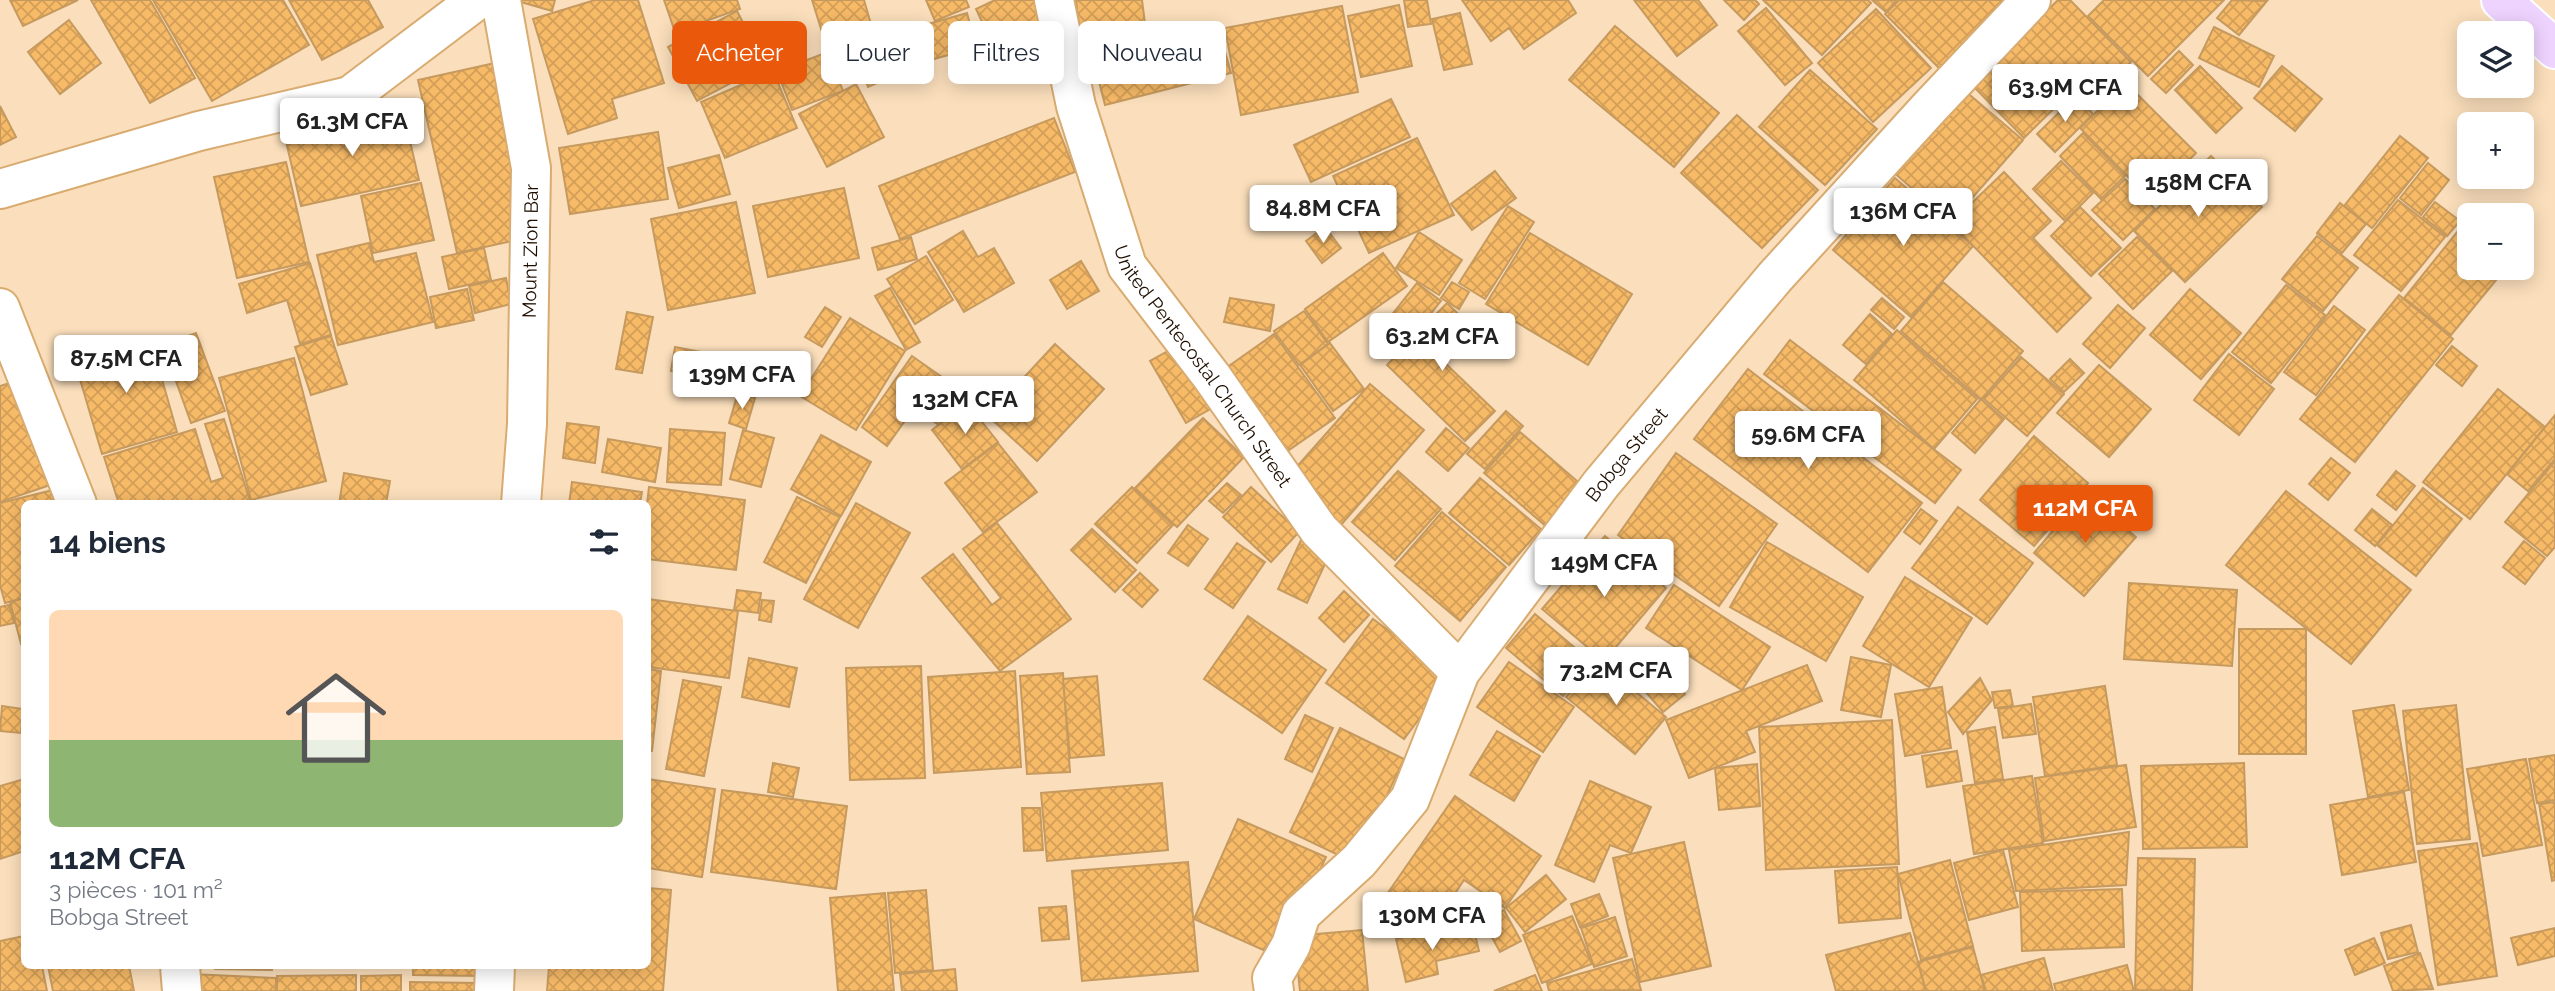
<!DOCTYPE html>
<html lang="fr">
<meta charset="utf-8">
<style>
:root{--surface:#fff;--page:#f6f6f7;--text:#1f2937;--muted:#747a83;--accent:#ea580c}
body{margin:0;font-family:Raleway,sans-serif;background:var(--page);color:var(--text);height:100vh;display:flex;flex-direction:column;font-size:26px;white-space:nowrap}
*{box-sizing:border-box;margin:0}
p{font-size:23px;color:var(--muted)}
.icon{flex:none;width:38px;height:38px;fill:none;stroke:currentColor;stroke-width:2;stroke-linecap:round;stroke-linejoin:round}
.map{position:relative;flex:1;overflow:hidden}
.details{position:absolute;left:21px;top:500px;width:630px;height:469px;display:flex;flex-direction:column;background:var(--surface);border-radius:10px;box-shadow:0 4px 18px #0003}
.details>*{flex:none}
.banner{position:absolute;left:672px;top:21px;width:665px;height:63px;display:flex;gap:14px}
.controls{position:absolute;left:2457px;top:21px;display:grid;gap:14px}
.controls a{display:grid;place-items:center;width:77px;height:77px;border-radius:10px;background:var(--surface);box-shadow:0 4px 18px #0003;font-size:35px}
.price{position:absolute;translate:-50% -60px;padding:0 16px;border-radius:7px;background:#fff;color:#222;font-size:23px;line-height:46px;filter:drop-shadow(0 2px 4px #0008)}
.price::after{content:'';position:absolute;left:50%;top:42px;width:21px;height:16px;margin-left:-10px;background:inherit;clip-path:polygon(0 0,100% 0,50% 100%)}
.price.current{background:var(--accent);color:#fff}
ul{padding:0;list-style:none}
li{display:grid;align-content:center;gap:14px;height:371px;padding:0 28px}
li span{display:grid;place-items:center;height:217px;border-radius:10px;color:#555}
li>.icon{margin-inline-start:auto}
span .icon{width:126px;height:126px;fill:#fffc;stroke-width:1}
li b{font-size:30px}
h2{display:flex;justify-content:space-between;align-items:center;height:84px;padding:0 28px;font-size:30px}
.chip{padding:0 24px;border-radius:10px;background:var(--surface);box-shadow:0 4px 18px #0003;font-size:24px;line-height:63px}
.chip.current{background:var(--accent);color:#fff}
.map>svg:first-child{display:block}
.building{fill:url(#building-cross-hatch);stroke:#c69a5f;stroke-width:2}
.lines{fill:none;stroke-linecap:round;stroke-linejoin:round}
.minor-casing{stroke:#d8ab70;stroke-width:42}
.trunk-casing{stroke:#fff;stroke-width:42}
.minor{stroke:#fff;stroke-width:38}
.trunk{stroke:#eed3fe;stroke-width:38}
.labels{text-anchor:middle;stroke-width:6;stroke-linejoin:round;paint-order:stroke}
.street-label{font-size:19px;fill:#200f00;stroke:#fff}
</style>
<div class="map">
<svg width="2555" height="991" viewBox="0 0 2555 991">
<defs>
<pattern id="building-cross-hatch" width="8" height="8" patternUnits="userSpaceOnUse" patternTransform="scale(1.75)"><rect width="8" height="8" fill="#f7ba67"/><path d="M0 0l8 8M0 8l8-8" fill="none" stroke="#d39f58"/></pattern>
</defs>
<rect width="100%" height="100%" fill="#fbdfbc"/>
<!-- building -->
<g class="building">
<path d="M10,0H78L23,26Z"/>
<path d="M91,0H150L195,78L150,103Z"/>
<path d="M153,0H283L309,45L212,101Z"/>
<path d="M289,0H368L383,27L322,60Z"/>
<path d="M522,0H555L552,11L521,2Z"/>
<path d="M595,0H638L664,83L612,99L617,118L568,134L533,19Z"/>
<path d="M664,0H737L740,9L675,32Z"/>
<path d="M812,0H864L875,38L828,51Z"/>
<path d="M926,0H966L969,7L935,21Z"/>
<path d="M995,0H1041L1052,22L994,48L976,9Z"/>
<path d="M1076,0H1142L1148,47L1082,55Z"/>
<path d="M1404,0H1427L1431,24L1408,27Z"/>
<path d="M1462,0H1568L1576,13L1524,49L1509,28L1491,41Z"/>
<path d="M1634,0H1698L1717,25L1677,56Z"/>
<path d="M1724,0H1755L1759,4L1744,20Z"/>
<path d="M1763,0H1868L1871,3L1822,55Z"/>
<path d="M1872,0H1897L1886,12Z"/>
<path d="M1899,0H2008L1939,68L1885,14Z"/>
<path d="M2058,0H2070L2131,62L2096,96L2081,82L2024,138L1972,85Z"/>
<path d="M2104,0H2224L2148,76L2088,16Z"/>
<path d="M2232,0L2267,1L2239,35L2217,18Z"/>
<path d="M1399,5L1412,66L1361,77L1348,16Z"/>
<path d="M1342,6L1358,92L1241,115L1225,28Z"/>
<path d="M1766,8L1812,63L1785,85L1738,31Z"/>
<path d="M1876,9L1931,68L1873,122L1818,63Z"/>
<path d="M737,11L765,65L697,101L668,47Z"/>
<path d="M967,13L976,47L910,66L900,32Z"/>
<path d="M1460,13L1472,64L1444,70L1432,19Z"/>
<path d="M69,20L101,63L60,94L28,52Z"/>
<path d="M1615,26L1719,113L1674,167L1569,80Z"/>
<path d="M2214,27L2274,56L2259,87L2199,58Z"/>
<path d="M1219,30L1231,73L1105,105L1094,62Z"/>
<path d="M896,39L908,70L868,87L856,56Z"/>
<path d="M2179,51L2193,65L2166,93L2151,79Z"/>
<path d="M828,52L843,91L792,110L777,71Z"/>
<path d="M495,63L525,193L522,239L457,253L418,80Z"/>
<path d="M2200,66L2242,108L2216,133L2175,90Z"/>
<path d="M2282,66L2322,99L2295,131L2254,98Z"/>
<path d="M1810,70L1877,129L1825,185L1759,127Z"/>
<path d="M773,71L797,128L725,158L701,102Z"/>
<path d="M2126,83L2196,153L2150,199L2080,128Z"/>
<path d="M856,84L884,137L827,167L799,114Z"/>
<path d="M1964,90L2023,140L1951,222L1893,172Z"/>
<path d="M2076,96L2093,114L2055,152L2037,134Z"/>
<path d="M1391,99L1410,137L1311,182L1294,145Z"/>
<path d="M0,106L16,137L0,145Z"/>
<path d="M403,111L419,180L301,206L285,137Z"/>
<path d="M1737,115L1818,190L1762,248L1681,173Z"/>
<path d="M1054,118L1075,172L900,239L879,186Z"/>
<path d="M658,132L668,199L570,214L559,148Z"/>
<path d="M2083,133L2125,176L2101,199L2060,156Z"/>
<path d="M2400,136L2428,158L2372,228L2344,206Z"/>
<path d="M1417,138L1454,215L1369,253L1333,176Z"/>
<path d="M719,155L730,194L679,208L668,168Z"/>
<path d="M2211,156L2262,207L2185,282L2134,231Z"/>
<path d="M2061,161L2093,193L2065,221L2033,189Z"/>
<path d="M286,162L309,262L237,278L214,177Z"/>
<path d="M2428,163L2449,180L2421,215L2400,198Z"/>
<path d="M1495,171L1516,198L1472,230L1451,204Z"/>
<path d="M2004,172L2051,221L2033,238L2091,298L2057,332L1951,223Z"/>
<path d="M1895,178L1973,246L1911,317L1833,250Z"/>
<path d="M2125,179L2155,209L2123,240L2092,210Z"/>
<path d="M421,183L434,240L373,253L361,196Z"/>
<path d="M844,188L859,258L768,277L753,206Z"/>
<path d="M2398,200L2445,237L2401,291L2354,255Z"/>
<path d="M736,202L755,293L668,310L651,219Z"/>
<path d="M2435,202L2460,221L2447,236L2423,217Z"/>
<path d="M2340,203L2366,224L2342,253L2317,233Z"/>
<path d="M1508,206L1534,222L1485,299L1459,283Z"/>
<path d="M2080,207L2121,248L2091,276L2051,236Z"/>
<path d="M2462,226L2469,232V268H2506L2451,335L2404,298Z"/>
<path d="M1325,227L1341,248L1322,263L1306,241Z"/>
<path d="M963,231L978,257L994,248L1014,283L964,312L928,252Z"/>
<path d="M1419,232L1462,260L1439,295L1396,268Z"/>
<path d="M1530,233L1632,294L1588,365L1486,304Z"/>
<path d="M2317,236L2358,268L2323,311L2282,279Z"/>
<path d="M911,237L917,259L878,270L872,248Z"/>
<path d="M2137,237L2172,271L2133,309L2099,274Z"/>
<path d="M369,243L374,262L416,253L433,322L338,345L317,255Z"/>
<path d="M484,248L491,280L449,289L442,257Z"/>
<path d="M1383,253L1407,286L1328,342L1305,309Z"/>
<path d="M926,256L953,300L915,324L887,279Z"/>
<path d="M1081,261L1099,291L1067,309L1050,280Z"/>
<path d="M310,263L331,335L300,344L287,300L247,313L239,284Z"/>
<path d="M506,278L511,304L475,313L469,286Z"/>
<path d="M1452,282L1469,292L1459,309L1441,298Z"/>
<path d="M1943,282L2023,351L1981,400L1901,331Z"/>
<path d="M1417,283L1441,301L1402,349L1379,331Z"/>
<path d="M2286,285L2325,315L2271,383L2232,352Z"/>
<path d="M890,288L920,342L906,350L875,296Z"/>
<path d="M467,289L474,320L436,328L430,297Z"/>
<path d="M2190,289L2241,333L2201,379L2150,335Z"/>
<path d="M2399,295L2453,339L2355,462L2300,419Z"/>
<path d="M1230,298L1274,305L1270,331L1224,322Z"/>
<path d="M1882,298L1904,317L1894,329L1871,310Z"/>
<path d="M1447,303L1476,331L1445,363L1495,411L1465,441L1387,365Z"/>
<path d="M2118,305L2145,328L2110,368L2083,344Z"/>
<path d="M2334,306L2365,330L2316,395L2284,372Z"/>
<path d="M825,307L841,317L822,347L805,337Z"/>
<path d="M1304,311L1328,344L1299,365L1274,331Z"/>
<path d="M627,312L653,317L642,373L616,369Z"/>
<path d="M1870,314L1892,334L1866,364L1843,345Z"/>
<path d="M850,318L905,351L856,430L800,396Z"/>
<path d="M1897,330L1977,399L1934,449L1854,380Z"/>
<path d="M196,333L225,411L191,423L163,345Z"/>
<path d="M1274,334L1335,418L1279,457L1219,373Z"/>
<path d="M331,336L347,384L311,395L295,347Z"/>
<path d="M150,337L177,432L102,454L74,359Z"/>
<path d="M1790,340L1961,470L1935,503L1764,374Z"/>
<path d="M1330,343L1364,389L1333,411L1300,365Z"/>
<path d="M1055,344L1104,389L1037,461L988,416Z"/>
<path d="M1177,346L1214,407L1186,423L1150,361Z"/>
<path d="M2452,346L2477,366L2462,386L2436,365Z"/>
<path d="M675,347L732,358L728,382L671,371Z"/>
<path d="M2229,354L2274,389L2239,435L2194,400Z"/>
<path d="M912,356L962,391L939,425L914,408L887,446L862,427Z"/>
<path d="M2021,357L2064,394L2027,436L1984,399Z"/>
<path d="M294,358L326,481L251,500L219,378Z"/>
<path d="M2070,359L2084,373L2064,392L2050,379Z"/>
<path d="M2099,365L2151,409L2109,457L2057,413Z"/>
<path d="M1748,369L1922,503L1868,572L1694,439Z"/>
<path d="M16,381L50,485L0,502V386Z"/>
<path d="M1370,384L1424,430L1340,526L1286,479Z"/>
<path d="M2498,389L2545,427L2470,519L2423,482Z"/>
<path d="M738,393L755,398L746,429L729,423Z"/>
<path d="M1981,399L2004,419L1975,453L1952,433Z"/>
<path d="M967,403L998,442L962,469L932,430Z"/>
<path d="M1506,411L1523,426L1485,469L1467,454Z"/>
<path d="M2555,415V459L2528,491L2507,474Z"/>
<path d="M1203,418L1244,457L1177,527L1135,488Z"/>
<path d="M224,419L251,504H119L104,457L195,429L211,482L223,478L205,424Z"/>
<path d="M567,423L599,427L595,463L563,458Z"/>
<path d="M1446,428L1469,448L1448,471L1426,452Z"/>
<path d="M670,429L725,433L721,485L667,482Z"/>
<path d="M743,430L774,438L761,487L730,479Z"/>
<path d="M1520,432L1591,493L1555,534L1484,473Z"/>
<path d="M821,435L871,462L841,516L791,489Z"/>
<path d="M2034,436L2088,483L2034,546L1980,500Z"/>
<path d="M608,439L661,448L655,482L602,472Z"/>
<path d="M998,443L1037,492L983,532L945,483Z"/>
<path d="M1676,453L1777,524L1719,606L1618,535Z"/>
<path d="M2331,458L2350,473L2328,500L2309,484Z"/>
<path d="M2555,461V547L2547,556L2505,522Z"/>
<path d="M1398,471L1441,509L1395,560L1352,522Z"/>
<path d="M2396,471L2415,486L2396,510L2377,495Z"/>
<path d="M344,473L390,481L386,504H339Z"/>
<path d="M1480,478L1541,529L1509,565L1449,513Z"/>
<path d="M572,482L642,492L640,504H569Z"/>
<path d="M1227,483L1241,495L1223,513L1209,501Z"/>
<path d="M649,487L745,500L736,570L648,559L647,504Z"/>
<path d="M1132,487L1173,525L1137,563L1095,524Z"/>
<path d="M1251,487L1299,532L1271,562L1223,517Z"/>
<path d="M2423,488L2462,519L2416,576L2377,545Z"/>
<path d="M53,490L57,504H24V598L5,603L0,585V503Z"/>
<path d="M2286,491L2411,590L2351,664L2226,565Z"/>
<path d="M2085,493L2136,537L2084,596L2034,553Z"/>
<path d="M797,497L840,517L806,583L764,562Z"/>
<path d="M856,503L910,533L858,628L804,599Z"/>
<path d="M1958,507L2033,563L1987,624L1912,568Z"/>
<path d="M1921,509L1937,521L1920,544L1904,532Z"/>
<path d="M2372,509L2392,525L2375,546L2355,530Z"/>
<path d="M1442,512L1506,567L1460,621L1395,566Z"/>
<path d="M997,523L1071,619L1000,671L922,578L953,554L992,605L1001,598L963,549Z"/>
<path d="M1188,525L1208,539L1188,566L1168,553Z"/>
<path d="M1092,529L1136,570L1115,592L1071,550Z"/>
<path d="M1605,536L1666,588L1604,661L1542,609Z"/>
<path d="M1302,538L1331,551L1307,603L1278,589Z"/>
<path d="M2524,541L2545,558L2525,584L2503,567Z"/>
<path d="M1767,542L1863,597L1826,661L1730,607Z"/>
<path d="M1237,543L1265,562L1233,608L1205,589Z"/>
<path d="M1140,573L1158,590L1142,607L1123,590Z"/>
<path d="M1905,577L1972,618L1929,687L1863,646Z"/>
<path d="M2129,583L2237,590L2232,666L2124,659Z"/>
<path d="M1674,585L1770,647L1742,690L1646,628Z"/>
<path d="M737,590L761,593L758,613L734,610Z"/>
<path d="M1344,591L1369,615L1344,642L1319,618Z"/>
<path d="M24,598V643L21,644L10,602Z"/>
<path d="M648,599L738,611L729,678L648,667Z"/>
<path d="M762,600L774,601L771,622L759,620Z"/>
<path d="M9,605L14,623L0,626V607Z"/>
<path d="M1535,614L1592,662L1563,696L1506,648Z"/>
<path d="M1248,616L1326,670L1282,733L1204,679Z"/>
<path d="M1373,619L1451,676L1404,739L1326,683Z"/>
<rect x="2239" y="629" width="67" height="125"/>
<path d="M1851,657L1891,665L1881,717L1841,710Z"/>
<path d="M749,658L797,668L789,707L742,697Z"/>
<path d="M1598,660L1666,717L1635,754L1566,697Z"/>
<path d="M1509,662L1574,707L1543,752L1477,707Z"/>
<path d="M1807,665L1822,701L1746,731L1755,752L1689,778L1666,720Z"/>
<path d="M921,666L925,778L850,780L846,668Z"/>
<path d="M1662,666L1685,694L1663,712L1640,685Z"/>
<path d="M648,669L661,671L652,751L648,750Z"/>
<path d="M1015,671L1021,767L934,773L928,677Z"/>
<path d="M1063,673L1070,772L1027,774L1020,676Z"/>
<path d="M1097,676L1104,755L1070,758L1063,679Z"/>
<path d="M1980,678L1992,700L1963,734L1948,712Z"/>
<path d="M683,680L721,687L704,776L666,769Z"/>
<path d="M2105,686L2117,765L2045,776L2033,697Z"/>
<path d="M1942,687L1951,748L1905,756L1895,694Z"/>
<path d="M2010,690L2013,706L1995,708L1992,692Z"/>
<path d="M2031,704L2036,734L2003,738L1998,709Z"/>
<path d="M2394,705L2409,790L2368,797L2353,711Z"/>
<path d="M2456,705L2470,839L2417,844L2403,711Z"/>
<path d="M2,706L23,709L21,733L0,731Z"/>
<path d="M1305,715L1333,728L1312,772L1285,759Z"/>
<path d="M1892,720L1899,864L1766,870L1759,727Z"/>
<path d="M1995,727L2003,779L1975,783L1967,732Z"/>
<path d="M1340,728L1404,759L1355,863L1290,832Z"/>
<path d="M1497,731L1540,756L1514,801L1470,775Z"/>
<path d="M1957,751L1962,781L1927,787L1922,756Z"/>
<path d="M2555,755V800L2537,803L2529,759Z"/>
<path d="M2526,759L2542,845L2483,856L2467,769Z"/>
<path d="M773,763L799,768L793,797L768,792Z"/>
<path d="M2244,763L2247,847L2143,849L2141,766Z"/>
<path d="M1757,764L1760,806L1719,810L1715,768Z"/>
<path d="M2126,765L2136,827L2044,841L2035,778Z"/>
<path d="M2032,776L2043,843L1974,854L1963,786Z"/>
<path d="M24,779V851L0,859V786Z"/>
<path d="M648,779L715,789L702,877L648,868Z"/>
<path d="M1590,781L1651,807L1631,853L1610,845L1594,882L1555,865Z"/>
<path d="M1162,783L1168,850L1047,861L1041,793Z"/>
<path d="M722,790L847,806L836,889L711,872Z"/>
<path d="M2404,792L2416,862L2342,875L2330,805Z"/>
<path d="M1455,796L1541,856L1505,908L1464,880L1431,929L1385,897Z"/>
<path d="M2555,802V880L2552,881L2539,804Z"/>
<path d="M1022,808H1040L1043,850L1024,851Z"/>
<path d="M1238,819L1326,857L1281,958L1194,919Z"/>
<path d="M2129,832L2126,885L2016,891L2009,850Z"/>
<path d="M1684,842L1711,966L1640,982L1613,858Z"/>
<path d="M2477,843L2497,976L2438,985L2418,851Z"/>
<path d="M2003,850L2018,907L1969,920L1954,863Z"/>
<path d="M2138,858L2195,859L2192,991L2135,990Z"/>
<path d="M1950,860L1973,946L1921,960L1898,874Z"/>
<path d="M1188,862L1198,971L1082,981L1072,871Z"/>
<path d="M1897,867L1901,918L1839,923L1835,871Z"/>
<path d="M1546,875L1566,899L1525,932L1506,908Z"/>
<path d="M648,888L671,890L663,991H547L549,966H648Z"/>
<path d="M2122,889L2124,947L2022,951L2020,892Z"/>
<path d="M926,890L933,970L895,973L888,893Z"/>
<path d="M885,893L894,991H838L830,898Z"/>
<path d="M1599,894L1608,916L1580,927L1571,904Z"/>
<path d="M1066,906L1069,939L1042,941L1039,908Z"/>
<path d="M1504,910L1521,941L1500,952L1483,921Z"/>
<path d="M1572,916L1592,964L1542,983L1523,935Z"/>
<path d="M1615,917L1627,956L1594,967L1581,928Z"/>
<path d="M2411,925L2418,952L2388,959L2381,933Z"/>
<path d="M2555,928V956L2518,965L2511,938Z"/>
<path d="M1437,929L1439,938L1474,930L1479,951L1436,961L1438,974L1406,982L1396,939Z"/>
<path d="M1362,930L1368,991H1300L1294,936Z"/>
<path d="M1910,933L1926,991H1836L1826,955Z"/>
<path d="M24,936V966H42L47,991H0V941Z"/>
<path d="M2374,938L2385,963L2355,975L2345,950Z"/>
<path d="M1973,947L1985,991H1926L1918,962Z"/>
<path d="M2420,953L2433,989L2393,991L2384,966Z"/>
<path d="M2044,958L2053,991H1986L1981,975Z"/>
<path d="M1632,959L1641,990L1549,991L1547,983Z"/>
<path d="M2127,965L2134,991H2056L2054,984Z"/>
<path d="M48,966H129L134,991H53Z"/>
<path d="M215,966H272V970L215,969Z"/>
<path d="M413,966H478V976L413,975Z"/>
<path d="M955,969L957,991H902L900,974Z"/>
<path d="M191,974L276,978V991H190Z"/>
<path d="M356,975V991H277V976Z"/>
<path d="M401,975V991H361V976Z"/>
<path d="M1535,975L1542,991H1494Z"/>
<path d="M410,982L479,983V991H410Z"/>
</g>
<g class="lines">
<defs>
<g id="minor">
<path d="M501,0L531,168L527,424L521,504"/>
<path id="s1" d="M1054,0L1076,106L1127,266L1212,377L1319,530L1460,672"/>
<path d="M0,189L199,131L350,96L477,0"/>
<path d="M0,308L77,504"/>
<path d="M180,966L182,991"/>
<path d="M494,991L495,966"/>
<path id="s2" d="M1274,991L1272,978L1291,945L1301,914L1359,861L1410,799L1460,672L1601,484L1775,277L1929,108L2031,0"/>
</g>
<path id="trunk" d="M2501,0L2555,49"/>
</defs>
<!-- minor casing -->
<use href="#minor" class="minor-casing"/>
<!-- trunk casing -->
<use href="#trunk" class="trunk-casing"/>
<!-- minor -->
<use href="#minor" class="minor"/>
<!-- trunk -->
<use href="#trunk" class="trunk"/>
</g>
<g class="labels">
<!-- street labels -->
<g class="street-label">
<text transform="translate(530 251) rotate(-89)" y="7">Mount Zion Bar</text>
<text dy="7" stroke="none"><textPath href="#s1" startOffset="401">United Pentecostal Church Street</textPath></text>
<text dy="7" stroke="none"><textPath href="#s2" startOffset="653">Bobga Street</textPath></text>
</g>
</g>
</svg>
<div class="controls">
<a><svg class="icon" aria-label="layers" viewBox="0 0 24 24"><path d="M12 4l9 5-9 5-9-5zM3 14l9 5 9-5"/></svg></a>
<a>+</a>
<a>−</a>
</div>
<b class="price" style="left:2065px;top:124px">63.9M CFA</b>
<b class="price" style="left:352px;top:158px">61.3M CFA</b>
<b class="price" style="left:2198px;top:219px">158M CFA</b>
<b class="price" style="left:1323px;top:245px">84.8M CFA</b>
<b class="price" style="left:1903px;top:248px">136M CFA</b>
<b class="price" style="left:1442px;top:373px">63.2M CFA</b>
<b class="price" style="left:126px;top:395px">87.5M CFA</b>
<b class="price" style="left:742px;top:411px">139M CFA</b>
<b class="price" style="left:965px;top:436px">132M CFA</b>
<b class="price" style="left:1808px;top:471px">59.6M CFA</b>
<b class="price current" style="left:2085px;top:545px">112M CFA</b>
<b class="price" style="left:1604px;top:599px">149M CFA</b>
<b class="price" style="left:1616px;top:707px">73.2M CFA</b>
<b class="price" style="left:1432px;top:952px">130M CFA</b>
<div class="banner">
<a class="chip current">Acheter</a>
<a class="chip">Louer</a>
<a class="chip">Filtres</a>
<a class="chip">Nouveau</a>
</div>
<section class="details">
<h2>14 biens<svg class="icon" aria-label="filters" viewBox="0 0 24 24"><path d="M4 7h16M4 17h16"/><circle cx="9" cy="7" r="2"/><circle cx="15" cy="17" r="2"/></svg></h2>
<ul>
<li><span style="background:linear-gradient(#ffd9b3 60%,#8fb573 0)"><svg class="icon" aria-label="home" viewBox="0 0 24 24"><path d="M3 11l9-7 9 7M6 9v11h12V9"/></svg></span><div><b>112M CFA</b><p>3 pièces · 101 m²</p><p>Bobga Street</p></div></li>
</ul>
</section>
</div>
